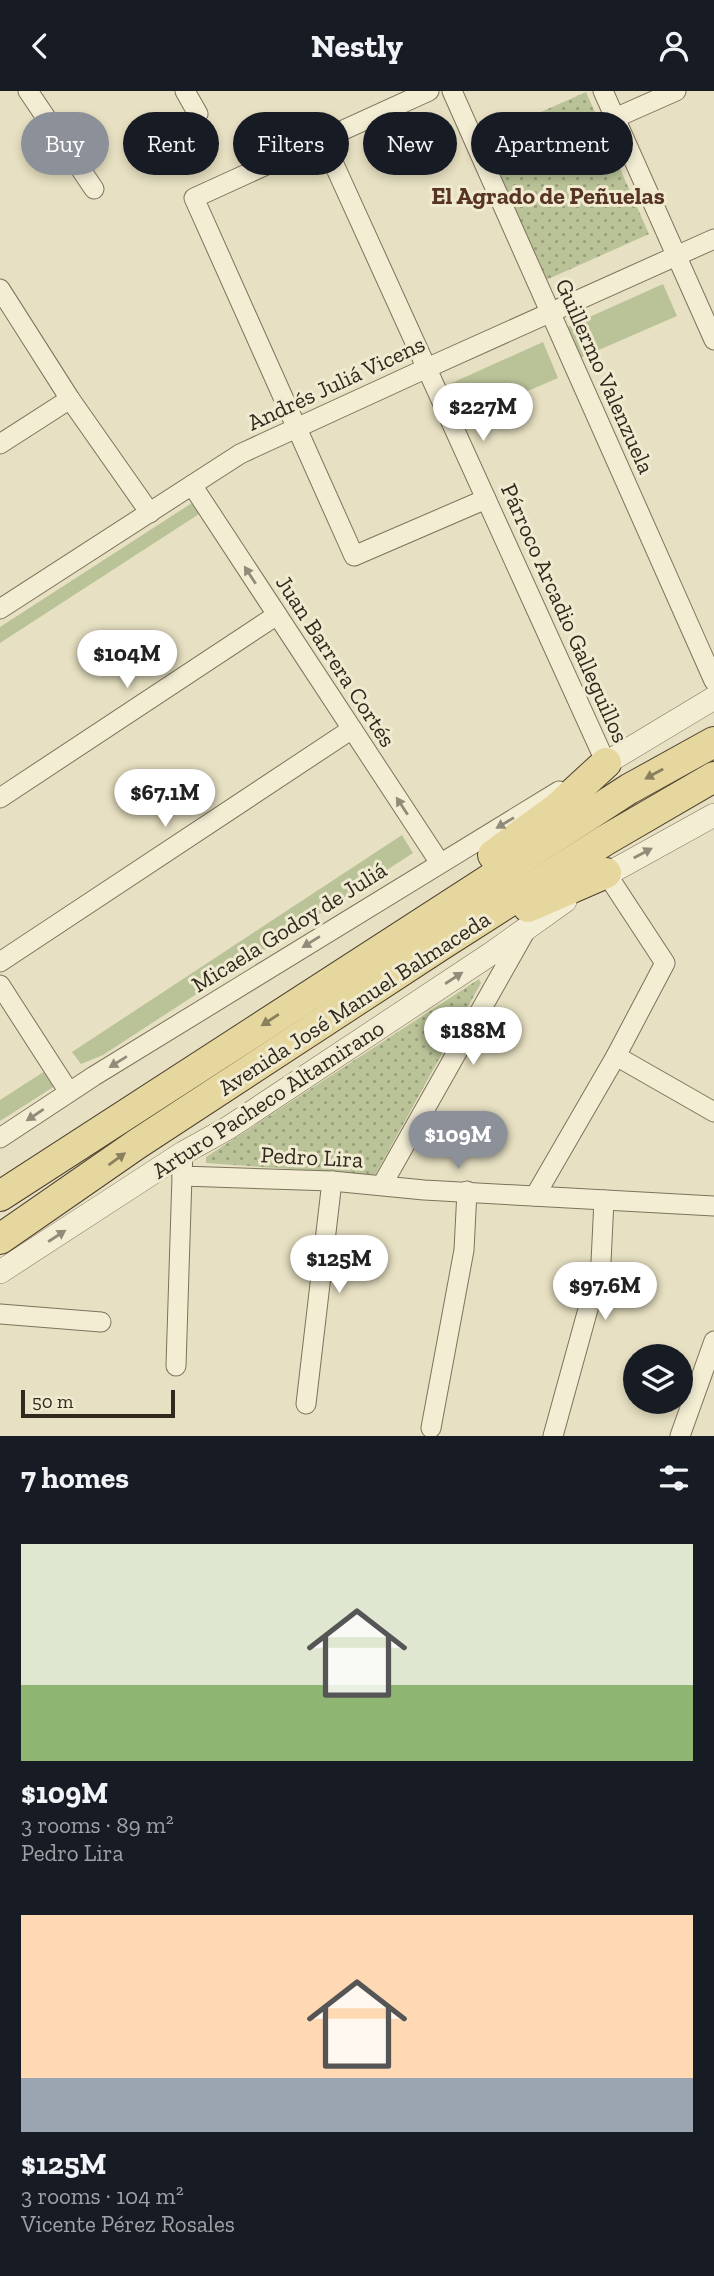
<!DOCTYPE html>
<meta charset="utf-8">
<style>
:root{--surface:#171b24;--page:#20242c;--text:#f1f3f6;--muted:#9ea1a6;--accent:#8c9099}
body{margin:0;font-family:"Zilla Slab",serif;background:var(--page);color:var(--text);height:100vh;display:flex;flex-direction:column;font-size:26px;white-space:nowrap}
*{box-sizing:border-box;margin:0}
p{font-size:23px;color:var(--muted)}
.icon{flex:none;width:38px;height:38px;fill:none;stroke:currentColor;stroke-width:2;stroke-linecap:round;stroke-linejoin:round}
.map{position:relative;height:1345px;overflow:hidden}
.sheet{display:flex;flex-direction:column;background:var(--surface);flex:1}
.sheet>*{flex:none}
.top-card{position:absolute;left:21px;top:21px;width:672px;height:63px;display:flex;gap:14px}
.controls{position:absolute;left:623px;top:1253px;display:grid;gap:14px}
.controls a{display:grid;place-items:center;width:70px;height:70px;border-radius:50%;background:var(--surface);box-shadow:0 4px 10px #0003;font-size:35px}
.scale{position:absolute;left:21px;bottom:18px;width:154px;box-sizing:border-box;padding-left:7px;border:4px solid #30291e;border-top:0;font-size:19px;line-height:24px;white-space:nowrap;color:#30291e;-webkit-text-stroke:5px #f0ead0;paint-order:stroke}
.price{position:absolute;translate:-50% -60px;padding:0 16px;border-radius:24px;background:#fff;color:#222;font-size:23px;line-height:46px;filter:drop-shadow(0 2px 4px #0008)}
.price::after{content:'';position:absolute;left:50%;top:42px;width:21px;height:16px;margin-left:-10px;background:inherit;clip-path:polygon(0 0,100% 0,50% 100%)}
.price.active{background:var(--accent);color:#fff}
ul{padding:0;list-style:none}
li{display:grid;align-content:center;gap:14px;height:371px;padding:0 21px}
li span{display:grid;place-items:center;height:217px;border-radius:0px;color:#555}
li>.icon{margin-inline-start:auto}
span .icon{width:126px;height:126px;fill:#fffc;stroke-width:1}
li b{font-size:30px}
h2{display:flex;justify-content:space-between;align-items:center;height:84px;padding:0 21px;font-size:30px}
.pill{padding:0 24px;border-radius:32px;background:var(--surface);box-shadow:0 4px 10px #0003;font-size:24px;line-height:63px}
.pill.active{background:var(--accent);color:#fff}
header{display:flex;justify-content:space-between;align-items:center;height:91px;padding:0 21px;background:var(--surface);font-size:32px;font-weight:700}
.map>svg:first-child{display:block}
.green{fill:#bac398}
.park{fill:url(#park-dots)}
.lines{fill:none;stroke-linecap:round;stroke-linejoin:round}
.minor-casing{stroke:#7e725c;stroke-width:21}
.tertiary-casing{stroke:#7e725c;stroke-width:24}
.primary-casing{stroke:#4d402f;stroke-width:32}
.minor{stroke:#f3edd4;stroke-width:19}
.tertiary{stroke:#f3edd4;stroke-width:23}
.primary{stroke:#e6d79e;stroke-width:30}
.oneway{fill:#928b79}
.oneway2{fill:#8b805e}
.labels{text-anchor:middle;stroke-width:6;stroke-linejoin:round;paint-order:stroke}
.street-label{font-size:23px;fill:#30291e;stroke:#f0ead0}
.neighbourhood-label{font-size:24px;font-weight:bold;fill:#573323;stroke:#f0ead0}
</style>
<header><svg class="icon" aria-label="back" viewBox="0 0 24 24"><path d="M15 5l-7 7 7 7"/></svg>Nestly<svg class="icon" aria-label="person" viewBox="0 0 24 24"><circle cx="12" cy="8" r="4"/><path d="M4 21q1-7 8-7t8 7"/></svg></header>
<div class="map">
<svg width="714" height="1345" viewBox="0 0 714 1345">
<defs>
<pattern id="park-dots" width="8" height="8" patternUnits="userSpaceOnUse" patternTransform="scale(1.75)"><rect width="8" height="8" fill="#bac398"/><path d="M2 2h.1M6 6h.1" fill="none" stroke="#989e7b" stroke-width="1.8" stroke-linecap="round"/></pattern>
</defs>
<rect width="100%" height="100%" fill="#e7e0c2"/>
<!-- green -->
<g class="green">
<path d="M663,193L677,225L578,268L565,237Z"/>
<path d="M543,251L558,287L458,330L443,296Z"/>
<path d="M192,412L199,423L0,552V536Z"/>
<path d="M402,744L413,762L103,964L81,973L72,961Z"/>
<path d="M45,980L55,995L0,1030V1009Z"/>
</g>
<!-- park -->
<g class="park">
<path d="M586,1L649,143L546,189L482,47Z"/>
<path d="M479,888L481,892L375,1084L206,1072V1066Z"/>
</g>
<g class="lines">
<defs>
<g id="minor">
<path d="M28,0L94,98"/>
<path d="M185,0L198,23"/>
<path d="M429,0L194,107L354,465L486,408"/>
<path d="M452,0L714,590"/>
<path d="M603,0L714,249"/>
<path d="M615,27L676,0"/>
<path d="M323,49L606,672L596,678"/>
<path d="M0,198L70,308L150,422"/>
<path d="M0,353L70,308"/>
<path d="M192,394L440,772"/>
<path d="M0,518L240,363L427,277L714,148"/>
<path d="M0,707L277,524"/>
<path d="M0,871L352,638"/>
<path d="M0,894L69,1001"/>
<path d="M616,965L714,1021"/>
<path d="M0,1047L94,985L559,700"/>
<path d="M183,1062L182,1085L332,1090L424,1099L714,1115"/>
<path d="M382,1094L526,839"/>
<path d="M535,1105L616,965L665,872L606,782"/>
<path d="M0,1223L101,1231"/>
<path d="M176,1275L182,1085"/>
<path d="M306,1313L332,1090"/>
<path d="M431,1337L464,1159L467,1100"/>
<path d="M553,1345L601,1171L604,1109"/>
<path d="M680,1345L714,1250"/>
</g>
<g id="tertiary">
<path d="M606,672L714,607"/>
<path d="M593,791L714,724"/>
<path d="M0,1181L183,1062L228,1037L492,862L565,810"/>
</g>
<g id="primary">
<path d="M493,764L557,717L606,672"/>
<path d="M528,816L606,782"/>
<path d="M0,1105L629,698L714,651"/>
<path d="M0,1148L137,1053L441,854L604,750L714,686"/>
</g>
</defs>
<!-- minor casing -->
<use href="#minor" class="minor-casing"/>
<!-- tertiary casing -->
<use href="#tertiary" class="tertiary-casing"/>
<!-- primary casing -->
<use href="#primary" class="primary-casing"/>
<!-- minor -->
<use href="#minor" class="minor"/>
<!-- tertiary -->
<use href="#tertiary" class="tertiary"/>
<!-- primary -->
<use href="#primary" class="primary"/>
</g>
<!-- one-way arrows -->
<defs><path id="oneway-solid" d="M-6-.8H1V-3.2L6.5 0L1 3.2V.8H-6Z" transform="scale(1.75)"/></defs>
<g class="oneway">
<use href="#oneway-solid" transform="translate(250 484) rotate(-123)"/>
<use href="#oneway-solid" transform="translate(402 715) rotate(-123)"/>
<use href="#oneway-solid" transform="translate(505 732) rotate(149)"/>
<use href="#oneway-solid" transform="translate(643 762) rotate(-28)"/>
<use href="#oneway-solid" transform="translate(311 851) rotate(148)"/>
<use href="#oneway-solid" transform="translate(454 887) rotate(-33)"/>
<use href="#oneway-solid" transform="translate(118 971) rotate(148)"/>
<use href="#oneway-solid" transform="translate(35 1024) rotate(146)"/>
<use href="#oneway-solid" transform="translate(57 1145) rotate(-33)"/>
</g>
<g class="oneway2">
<use href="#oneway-solid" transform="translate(654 683) rotate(151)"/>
<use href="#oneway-solid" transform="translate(270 929) rotate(147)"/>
<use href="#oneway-solid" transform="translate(117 1068) rotate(-36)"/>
</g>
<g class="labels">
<!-- street labels -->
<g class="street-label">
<text transform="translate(605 285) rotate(66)" y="8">Guillermo Valenzuela</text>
<text transform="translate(336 292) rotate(-25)" y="8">Andrés Juliá Vicens</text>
<text transform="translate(565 522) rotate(66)" y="8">Párroco Arcadio Galleguillos</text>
<text transform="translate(336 570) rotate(57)" y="8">Juan Barrera Cortés</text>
<text transform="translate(289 836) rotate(-32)" y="8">Micaela Godoy de Juliá</text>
<text transform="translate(354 912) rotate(-33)" y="8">Avenida José Manuel Balmaceda</text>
<text transform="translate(268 1008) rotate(-33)" y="8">Arturo Pacheco Altamirano</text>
<text transform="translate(312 1066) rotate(3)" y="8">Pedro Lira</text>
</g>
<!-- neighbourhood labels -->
<g class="neighbourhood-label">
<text x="548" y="113">El Agrado de Peñuelas</text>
</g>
</g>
</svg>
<div class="controls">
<a><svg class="icon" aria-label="layers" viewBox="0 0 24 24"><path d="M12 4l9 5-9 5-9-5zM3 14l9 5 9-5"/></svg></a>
</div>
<div class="scale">50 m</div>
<b class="price" style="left:483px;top:352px">$227M</b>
<b class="price" style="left:127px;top:599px">$104M</b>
<b class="price" style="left:165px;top:738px">$67.1M</b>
<b class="price" style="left:473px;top:976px">$188M</b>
<b class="price active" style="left:458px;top:1080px">$109M</b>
<b class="price" style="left:339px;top:1204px">$125M</b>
<b class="price" style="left:605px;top:1231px">$97.6M</b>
<div class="top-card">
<a class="pill active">Buy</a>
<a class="pill">Rent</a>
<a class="pill">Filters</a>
<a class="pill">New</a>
<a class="pill">Apartment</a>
</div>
</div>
<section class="sheet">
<h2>7 homes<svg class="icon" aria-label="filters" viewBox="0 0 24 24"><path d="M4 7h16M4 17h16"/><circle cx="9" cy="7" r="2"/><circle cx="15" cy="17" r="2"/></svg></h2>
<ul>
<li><span style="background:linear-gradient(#dfe7d0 65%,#8fb573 0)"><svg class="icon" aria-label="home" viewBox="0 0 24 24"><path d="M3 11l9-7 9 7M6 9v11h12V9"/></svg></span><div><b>$109M</b><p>3 rooms · 89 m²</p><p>Pedro Lira</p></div></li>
<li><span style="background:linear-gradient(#ffd9b3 75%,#9aa5b1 0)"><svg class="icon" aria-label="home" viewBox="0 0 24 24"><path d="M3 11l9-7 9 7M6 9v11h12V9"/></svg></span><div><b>$125M</b><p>3 rooms · 104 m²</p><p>Vicente Pérez Rosales</p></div></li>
</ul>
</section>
